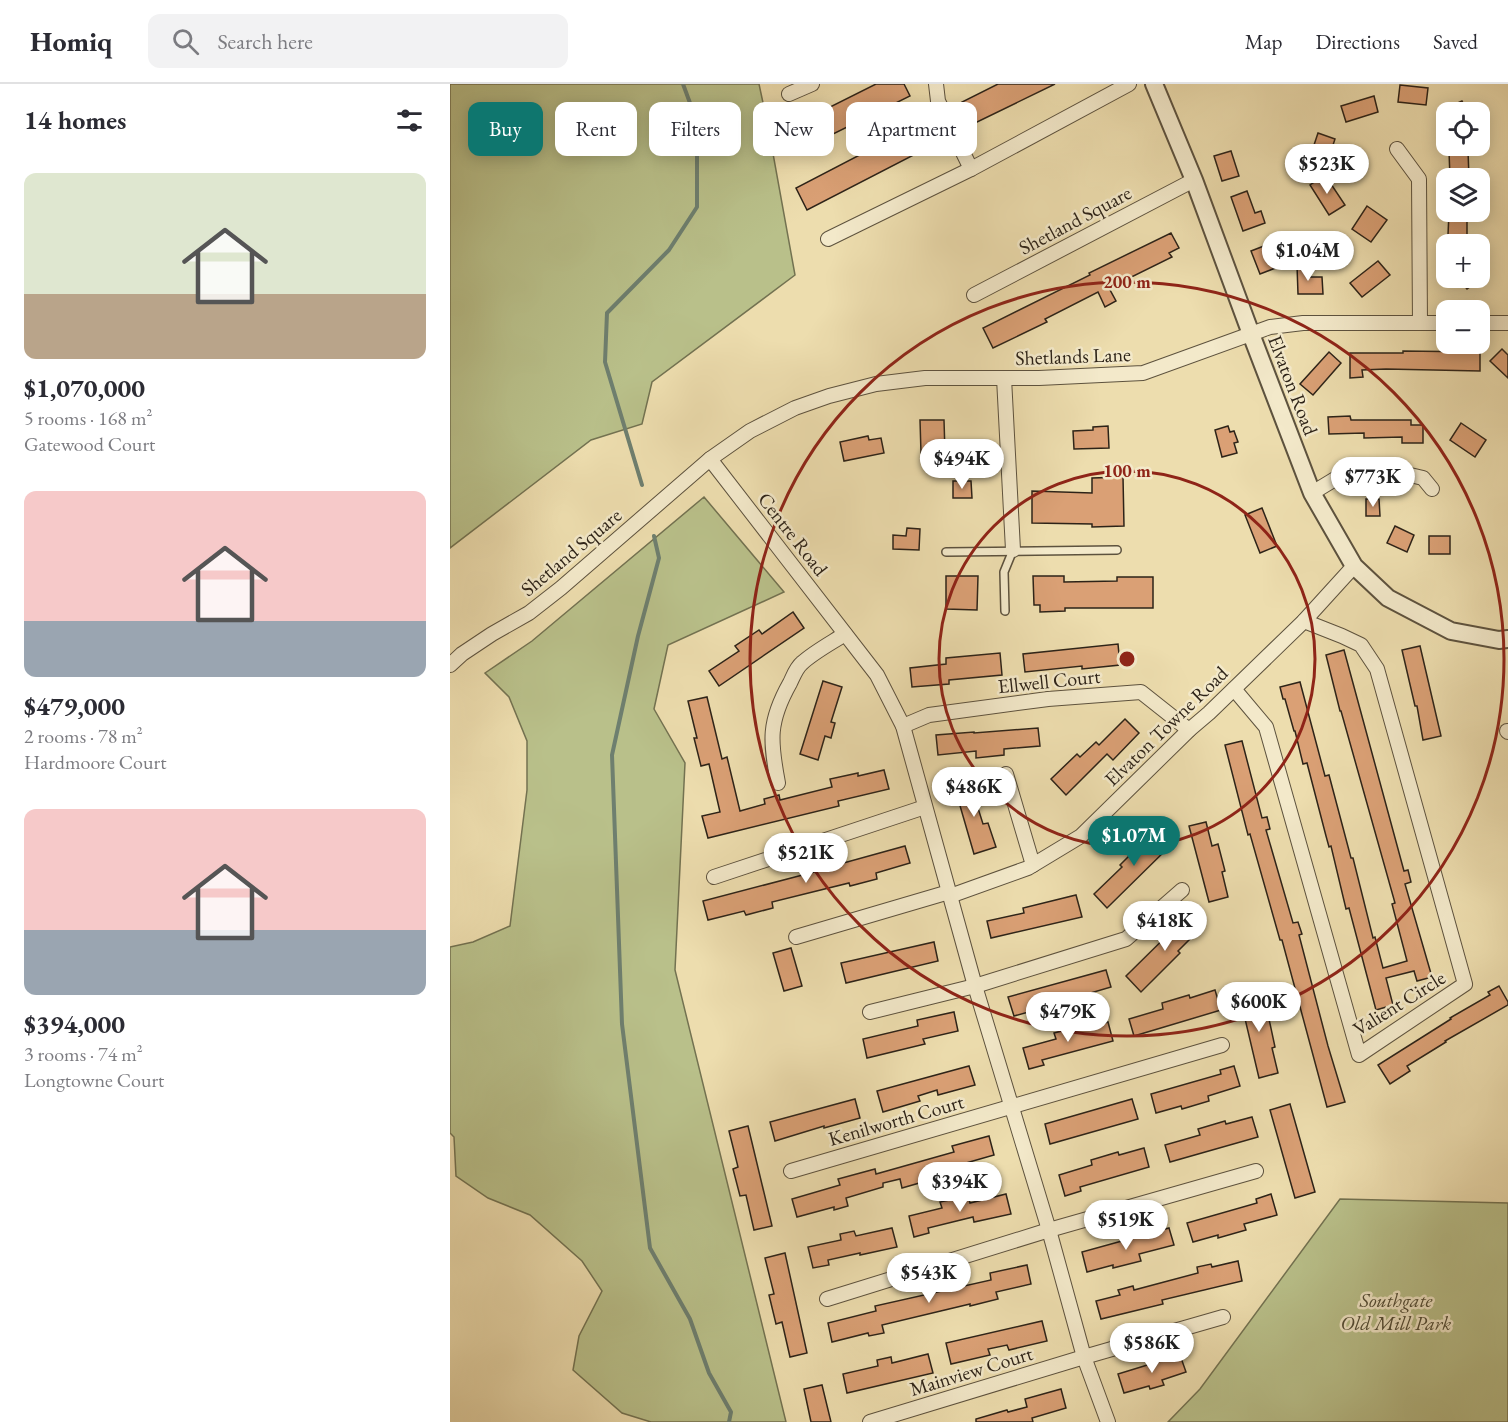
<!DOCTYPE html>
<meta charset="utf-8">
<style>
:root{--surface:#fff;--page:#f2f2f3;--text:#2b2b33;--muted:#7c7c81;--line:#e1e1e2;--accent:#0f766e}
body{margin:0;font-family:"EB Garamond",serif;background:var(--page);color:var(--text);height:100vh;display:flex;flex-direction:column;font-size:22px;white-space:nowrap}
*{box-sizing:border-box;margin:0}
p{font-size:20px;color:var(--muted)}
.icon{flex:none;width:33px;height:33px;fill:none;stroke:currentColor;stroke-width:2;stroke-linecap:round;stroke-linejoin:round}
.map{position:relative;flex:1;overflow:hidden}
.drawer{display:flex;flex-direction:column;background:var(--surface);width:450px}
.drawer>*{flex:none}
.banner{position:absolute;left:18px;top:18px;width:570px;height:54px;display:flex;gap:12px}
.tools{position:absolute;left:986px;top:18px;display:grid;gap:12px}
.tools a{display:grid;place-items:center;width:54px;height:54px;border-radius:12px;background:var(--surface);box-shadow:0 3px 15px #0003;font-size:30px}
.price{position:absolute;translate:-50% -51px;padding:0 14px;border-radius:21px;background:#fff;color:#222;font-size:20px;line-height:39px;filter:drop-shadow(0 2px 3px #0008)}
.price::after{content:'';position:absolute;left:50%;top:36px;width:18px;height:14px;margin-left:-9px;background:inherit;clip-path:polygon(0 0,100% 0,50% 100%)}
.price.selected{background:var(--accent);color:#fff}
ul{padding:0;list-style:none}
li{display:grid;align-content:center;gap:12px;height:318px;padding:0 24px}
li span{display:grid;place-items:center;height:186px;border-radius:12px;color:#555}
li>.icon{margin-inline-start:auto}
span .icon{width:108px;height:108px;fill:#fffc;stroke-width:1}
li b{font-size:26px}
h2{display:flex;justify-content:space-between;align-items:center;height:72px;padding:0 24px;font-size:26px}
.chip{padding:0 21px;border-radius:12px;background:var(--surface);box-shadow:0 3px 15px #0003;font-size:21px;line-height:54px}
.chip.selected{background:var(--accent);color:#fff}
header{display:flex;align-items:center;gap:36px;box-sizing:border-box;height:84px;padding:0 30px;background:var(--surface);border-bottom:2px solid var(--line)}
header strong{font-size:28px}
nav{display:flex;gap:33px;margin-inline-start:auto;font-size:21px}
.search{width:420px;height:54px;background:var(--page);display:flex;align-items:center;gap:15px;box-sizing:border-box;padding:0 21px;border-radius:12px;color:var(--muted);font-size:22px}
main{display:flex;flex:1;min-height:0}
.map>svg:first-child{display:block}
.green{fill:#b9c08a;stroke:#737251;stroke-width:1.5}
.lines{fill:none;stroke-linecap:round;stroke-linejoin:round}
.stream{stroke:#6e7f6f;stroke-width:4}
.building{fill:#daa075;stroke:#2d2318;stroke-width:1.5}
.service-casing{stroke:#5d523e;stroke-width:10}
.minor-casing{stroke:#5d523e;stroke-width:16}
.tertiary-casing{stroke:#5d523e;stroke-width:20}
.service{stroke:#f3e9ca;stroke-width:7}
.minor{stroke:#f3e9ca;stroke-width:14}
.tertiary{stroke:#f3e9ca;stroke-width:16}
.ring{fill:none;stroke:#8f2418;stroke-width:3}
.labels{text-anchor:middle;stroke-width:5;stroke-linejoin:round;paint-order:stroke}
.street-label{font-size:20px;fill:#2d2318;stroke:#f3e9ca}
.park-label{font-size:20px;font-style:italic;fill:#504a34;stroke:#f3e9ca}
.centre{fill:#8f2418;stroke:#f3e9ca;stroke-width:3}
.ring-label{font-size:18px;text-anchor:middle;font-weight:bold;fill:#8f2418;stroke:#f3e9ca;stroke-width:5;stroke-linejoin:round;paint-order:stroke}
</style>
<header>
<strong>Homiq</strong>
<div class="search"><svg class="icon" aria-label="search" viewBox="0 0 24 24"><circle cx="10" cy="10" r="6"/><path d="M15 15l6 6"/></svg>Search here</div>
<nav><a>Map</a><a>Directions</a><a>Saved</a></nav>
</header>
<main>
<section class="drawer">
<h2>14 homes<svg class="icon" aria-label="filters" viewBox="0 0 24 24"><path d="M4 7h16M4 17h16"/><circle cx="9" cy="7" r="2"/><circle cx="15" cy="17" r="2"/></svg></h2>
<ul>
<li><span style="background:linear-gradient(#dfe7d0 65%,#b9a48a 0)"><svg class="icon" aria-label="home" viewBox="0 0 24 24"><path d="M3 11l9-7 9 7M6 9v11h12V9"/></svg></span><div><b>$1,070,000</b><p>5 rooms · 168 m²</p><p>Gatewood Court</p></div></li>
<li><span style="background:linear-gradient(#f6c9c9 70%,#9aa5b1 0)"><svg class="icon" aria-label="home" viewBox="0 0 24 24"><path d="M3 11l9-7 9 7M6 9v11h12V9"/></svg></span><div><b>$479,000</b><p>2 rooms · 78 m²</p><p>Hardmoore Court</p></div></li>
<li><span style="background:linear-gradient(#f6c9c9 65%,#9aa5b1 0)"><svg class="icon" aria-label="home" viewBox="0 0 24 24"><path d="M3 11l9-7 9 7M6 9v11h12V9"/></svg></span><div><b>$394,000</b><p>3 rooms · 74 m²</p><p>Longtowne Court</p></div></li>
</ul>
</section>
<div class="map">
<svg width="1058" height="1338" viewBox="0 0 1058 1338">
<rect width="100%" height="100%" fill="#edddae"/>
<filter id="stains"><feTurbulence type="fractalNoise" baseFrequency=".00333" numOctaves="4"/><feColorMatrix values="0 0 0 0 .2 0 0 0 0 .09 0 0 0 0 .02 0 0 0 .5 -.17"/></filter>
<radialGradient id="worn" r=".72"><stop offset=".6" stop-color="#630" stop-opacity="0"/><stop offset="1" stop-color="#630" stop-opacity=".3"/></radialGradient>
<!-- green -->
<g class="green">
<path d="M0,0H309L318,42L345,191L202,298L192,340L141,356L0,464Z"/>
<path d="M254,413L334,508L218,561L204,625L235,679L225,886L336,1338H201L172,1329L123,1286L129,1252L152,1207L132,1177L80,1131L38,1114L6,1092L4,1053L0,1049V863L23,858L60,842L77,706V657L59,613L35,589L82,557Z"/>
<path d="M890,1115L1058,1119V1338H718L750,1305Z"/>
</g>
<g class="lines">
<!-- stream -->
<g class="stream">
<path d="M192,401L155,278L157,229L219,166L247,123V38L233,0"/>
<path d="M204,452L209,474L188,552L162,671L172,940L200,1164L240,1235L259,1289L281,1328L279,1338"/>
</g>
</g>
<!-- building -->
<g class="building">
<path d="M426,0H454L460,12L373,55L362,32Z"/>
<path d="M548,0H605L523,40L512,18Z"/>
<path d="M950,1L978,4L976,21L948,18Z"/>
<path d="M924,12L928,28L896,38L891,22Z"/>
<path d="M1012,17L1018,28H988Z"/>
<path d="M473,38L485,60L357,126L346,104Z"/>
<path d="M868,49L885,55L877,79L860,73Z"/>
<path d="M781,67L789,92L772,97L764,72Z"/>
<path d="M999,67H1018L1019,94H1000Z"/>
<path d="M875,91L895,121L879,131L860,101Z"/>
<path d="M797,107L805,129L811,127L815,139L793,147L781,113Z"/>
<path d="M917,122L937,136L921,158L902,145Z"/>
<path d="M999,128H1017V151H998Z"/>
<path d="M721,149L729,164L719,169L722,173L659,204L666,217L655,223L648,208L595,235L597,238L543,264L533,244L640,191L639,189Z"/>
<path d="M827,157L836,180L810,190L801,167Z"/>
<path d="M928,177L940,191L912,213L900,199Z"/>
<path d="M847,181H860V193H872L873,210H848Z"/>
<path d="M1008,194H1032L1017,205Z"/>
<path d="M1052,265L1058,271V294L1040,277Z"/>
<path d="M953,267L1030,268V287L936,285L912,286L913,293L900,294V269H953Z"/>
<path d="M879,268L891,279L863,311L850,300Z"/>
<path d="M900,332L901,336H961V341H973V359H952V353L914,354V349L879,350L878,333Z"/>
<path d="M470,336H494L495,369H471Z"/>
<path d="M1011,339L1036,356L1025,373L1000,356Z"/>
<path d="M658,342L659,364L624,365L623,347L643,346V343Z"/>
<path d="M778,342L780,348L784,347L788,358L784,359L787,369L772,373L765,346Z"/>
<path d="M418,352L419,356L431,354L434,369L394,377L390,358Z"/>
<path d="M673,393L674,442L642,443V440L582,439V407L642,409V394Z"/>
<path d="M503,397H521L522,414H503Z"/>
<path d="M916,415H929L930,432H916Z"/>
<path d="M812,424L827,462L810,469L795,431Z"/>
<path d="M945,442L964,451L957,468L937,459Z"/>
<path d="M457,444L470,445L469,466L443,465V451L456,452Z"/>
<rect x="979" y="452" width="21" height="18"/>
<path d="M496,492H528L527,526L496,525Z"/>
<path d="M583,492H614V498L667,497V493H703V524H615V527L590,528V521H584Z"/>
<path d="M343,528L354,544L269,602L259,587L289,567L285,562L309,546L312,550Z"/>
<path d="M668,560L670,581L632,585V582L575,588L573,570Z"/>
<path d="M970,562L991,652L973,656L967,622H965L952,566Z"/>
<path d="M894,566L954,787L958,786L961,798L955,800L982,893L967,897L964,887L936,894L943,921L926,926L899,824L896,825L881,762L879,763L876,752L857,679L853,680L845,647H844L835,615H833L830,603L850,598L875,692L879,691L901,774H903L923,854L925,853L933,884L957,877L942,820L945,819L891,627H890L876,571Z"/>
<path d="M550,569L552,591L499,596V600L462,603L460,584L496,580V574Z"/>
<path d="M373,597L392,603L381,638L385,639L381,654L375,652L368,676L350,670Z"/>
<path d="M257,613L272,675L277,673L290,727L315,720L314,715L329,711L330,716L382,703L380,695L408,689V692L434,686L439,705L388,717L389,722L258,754L252,732L270,728L259,680L251,682L244,654H247L238,617Z"/>
<path d="M675,635L689,649L663,676L657,670L616,711L601,695L627,670L630,673L646,658L649,661Z"/>
<path d="M588,644L590,662L554,665V671L526,674V667L488,671L486,651L524,648V649Z"/>
<path d="M792,657L812,734L817,733L820,745L816,746L843,839L848,838L852,850L849,851L878,962L895,1018L877,1023L832,856H830L800,750L798,751L775,661Z"/>
<path d="M522,695L530,720L527,721L533,740L538,739L546,763L524,770L504,701Z"/>
<path d="M756,738L762,762L768,760L775,787L772,788L778,813L759,818L739,742Z"/>
<path d="M708,743L723,759L657,824L644,810L672,783L670,781Z"/>
<path d="M455,762L460,779L426,789L427,795L400,802L399,799L322,818L323,824L296,831L294,827L258,836L253,817L368,787V786Z"/>
<path d="M626,811L632,833L541,854L537,837L574,829L573,824Z"/>
<path d="M742,827L755,840L728,867L730,869L691,908L676,892Z"/>
<path d="M484,858L488,877L396,899L391,879Z"/>
<path d="M341,864L352,902L334,907L323,869Z"/>
<path d="M656,886L661,903L627,913L629,919L601,927L600,922L564,932L558,913Z"/>
<path d="M804,901L812,936L819,935L825,963L822,964L828,989L809,994L788,905Z"/>
<path d="M1049,902L1058,918V921L995,957L996,958L957,982L960,987L940,1000L928,981L1001,935L1000,934L1040,911L1038,908Z"/>
<path d="M765,906L771,926L684,952L679,935L713,925L712,919L739,911L740,914Z"/>
<path d="M504,928L508,947L473,955L475,960L417,974L413,955L468,942L467,936Z"/>
<path d="M658,938L663,957L592,976L594,981L579,985L573,964L606,955L604,949L631,942L632,945Z"/>
<path d="M519,982L525,1001L488,1011L487,1006L468,1012L470,1017L433,1028L427,1007Z"/>
<path d="M784,982L790,1002L758,1012L759,1017L732,1025L731,1022L706,1029L701,1010L771,990L770,986Z"/>
<path d="M405,1015L410,1034L374,1044V1042L325,1057L320,1038Z"/>
<path d="M682,1015L688,1035L600,1060L595,1040Z"/>
<path d="M840,1020L865,1108L845,1114L820,1026Z"/>
<path d="M802,1033L808,1053L720,1078L715,1061L750,1051L748,1045L775,1037L776,1040Z"/>
<path d="M298,1042L322,1142L304,1146L296,1111L290,1112L283,1085L288,1083L279,1047Z"/>
<path d="M539,1052L544,1071L509,1081L511,1087L452,1104L450,1095L433,1099V1103L396,1114L398,1122L384,1126V1123L347,1133L342,1115L390,1101L388,1095L425,1085L426,1090L504,1068L502,1062Z"/>
<path d="M694,1064L699,1083L630,1103L631,1107L615,1112L609,1091L642,1081L641,1076L668,1068L669,1071Z"/>
<path d="M556,1110L561,1130L524,1138L523,1133L478,1144L479,1149L464,1153L459,1132L492,1124L490,1118L518,1112L520,1119Z"/>
<path d="M821,1110L827,1131L794,1140L796,1146L768,1154V1151L743,1158L737,1139L807,1119L806,1115Z"/>
<path d="M442,1144L447,1163L410,1171V1169L378,1176L379,1181L363,1184L358,1163L391,1156L390,1150L404,1147L406,1152Z"/>
<path d="M719,1144L724,1161L689,1170L691,1177L663,1184V1181L637,1188L632,1168Z"/>
<path d="M335,1169L357,1269L340,1273L332,1238L326,1240L319,1211L324,1210L315,1174Z"/>
<path d="M788,1177L792,1197L712,1216L713,1220L651,1235L646,1217L670,1211L668,1206L683,1202L684,1206L748,1189L747,1183L761,1180L762,1183Z"/>
<path d="M577,1181L581,1200L546,1208L548,1215L520,1222V1220L432,1241L434,1249L419,1252L418,1249L382,1258L378,1239L426,1227L425,1222L541,1196L540,1189Z"/>
<path d="M592,1237L597,1257L559,1266L557,1261L538,1265L540,1271L501,1280L496,1259Z"/>
<path d="M478,1270L483,1289L397,1309L393,1290L428,1282L427,1276L441,1273L442,1279Z"/>
<path d="M730,1271L736,1288L712,1296L714,1301L700,1305L699,1302L674,1309L668,1290Z"/>
<path d="M372,1301L381,1338H361L354,1305Z"/>
<path d="M611,1305L616,1324L582,1334L583,1338H526V1335L557,1326L558,1328L577,1323L575,1315Z"/>
</g>
<g class="lines">
<defs>
<g id="service">
<path d="M496,468L667,466"/>
<path d="M555,527L554,488L563,466"/>
</g>
<g id="minor">
<path d="M486,0L488,17L521,85"/>
<path d="M339,10L362,0"/>
<path d="M947,65L969,95L970,239"/>
<path d="M378,155L521,85L679,0"/>
<path d="M524,211L744,96"/>
<path d="M1029,239H1058"/>
<path d="M554,294L563,466"/>
<path d="M260,375L427,591L453,642L525,902L599,1146L634,1273L658,1338"/>
<path d="M862,409L890,392L943,387L973,394L982,405"/>
<path d="M0,581L12,570L42,550L79,529L111,504L260,375L300,347L345,324L379,312L426,300L475,294H589L693,289L820,243L853,239H996"/>
<path d="M784,605L816,643L909,971L1015,900L927,585L911,561L892,552L854,537"/>
<path d="M453,642L479,631L598,615L691,608L739,646"/>
<path d="M1057,647L1058,648"/>
<path d="M556,690L583,781"/>
<path d="M328,699C320,657 318,638 340,599C343,593 346,584 352,579C364,568 381,559 395,550"/>
<path d="M264,793L475,723"/>
<path d="M500,812L578,784L631,752L739,646L759,629L854,537L904,482"/>
<path d="M346,853L499,808"/>
<path d="M420,928L525,902L676,855L732,806"/>
<path d="M341,1087L772,961"/>
<path d="M377,1215L599,1146L806,1087"/>
<path d="M420,1338L634,1273L773,1233"/>
</g>
<path id="tertiary" d="M704,0L744,96L801,250L862,409L904,482L938,514L1001,547L1049,556L1058,555"/>
</defs>
<!-- service casing -->
<use href="#service" class="service-casing"/>
<!-- minor casing -->
<use href="#minor" class="minor-casing"/>
<!-- tertiary casing -->
<use href="#tertiary" class="tertiary-casing"/>
<!-- service -->
<use href="#service" class="service"/>
<!-- minor -->
<use href="#minor" class="minor"/>
<!-- tertiary -->
<use href="#tertiary" class="tertiary"/>
</g>
<!-- distance rings -->
<g class="ring">
<circle cx="677" cy="575" r="188"/>
<circle cx="677" cy="575" r="377"/>
</g>
<g class="labels">
<!-- street labels -->
<g class="street-label">
<text transform="translate(625 136) rotate(-28)" y="7">Shetland Square</text>
<text transform="translate(623 272) rotate(-2)" y="7">Shetlands Lane</text>
<text transform="translate(843 301) rotate(69)" y="7">Elvaton Road</text>
<text transform="translate(343 450) rotate(52)" y="7">Centre Road</text>
<text transform="translate(121 468) rotate(-40)" y="7">Shetland Square</text>
<text transform="translate(599 597) rotate(-6)" y="7">Ellwell Court</text>
<text transform="translate(716 642) rotate(-44)" y="7">Elvaton Towne Road</text>
<text transform="translate(949 919) rotate(-32)" y="7">Valient Circle</text>
<text transform="translate(446 1036) rotate(-16)" y="7">Kenilworth Court</text>
<text transform="translate(521 1287) rotate(-17)" y="7">Mainview Court</text>
</g>
<!-- park labels -->
<g class="park-label">
<text x="946" y="1223">Southgate<tspan x="946" dy="23">Old Mill Park</tspan></text>
</g>
</g>
<circle cx="677" cy="575" r="9" class="centre"/>
<g class="ring-label">
<text x="677" y="204">200 m</text>
<text x="677" y="393">100 m</text>
</g>
<rect width="100%" height="100%" filter="url(#stains)"/>
<rect width="100%" height="100%" fill="url(#worn)"/>
</svg>
<div class="tools">
<a><svg class="icon" aria-label="locate" viewBox="0 0 24 24"><circle cx="12" cy="12" r="6"/><path d="M12 2v4M12 18v4M2 12h4M18 12h4"/></svg></a>
<a><svg class="icon" aria-label="layers" viewBox="0 0 24 24"><path d="M12 4l9 5-9 5-9-5zM3 14l9 5 9-5"/></svg></a>
<a>+</a>
<a>−</a>
</div>
<b class="price" style="left:877px;top:111px">$523K</b>
<b class="price" style="left:858px;top:198px">$1.04M</b>
<b class="price" style="left:512px;top:406px">$494K</b>
<b class="price" style="left:923px;top:424px">$773K</b>
<b class="price" style="left:524px;top:734px">$486K</b>
<b class="price selected" style="left:684px;top:783px">$1.07M</b>
<b class="price" style="left:356px;top:800px">$521K</b>
<b class="price" style="left:715px;top:868px">$418K</b>
<b class="price" style="left:809px;top:949px">$600K</b>
<b class="price" style="left:618px;top:959px">$479K</b>
<b class="price" style="left:510px;top:1129px">$394K</b>
<b class="price" style="left:676px;top:1167px">$519K</b>
<b class="price" style="left:479px;top:1220px">$543K</b>
<b class="price" style="left:702px;top:1290px">$586K</b>
<div class="banner">
<a class="chip selected">Buy</a>
<a class="chip">Rent</a>
<a class="chip">Filters</a>
<a class="chip">New</a>
<a class="chip">Apartment</a>
</div>
</div>
</main>
